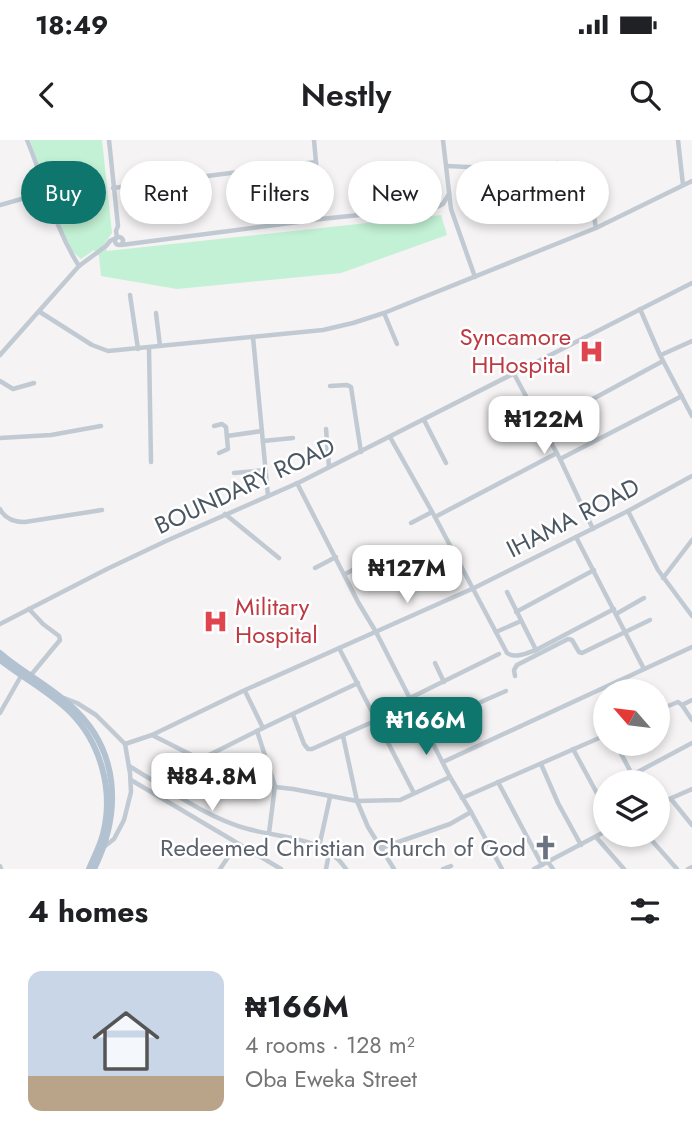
<!DOCTYPE html>
<meta charset="utf-8">
<style>
:root{--surface:#fff;--page:#f2f2f2;--text:#202124;--muted:#757577;--line:#e0e0e0;--accent:#0f766e}
body{margin:0;font-family:Jost,sans-serif;background:var(--page);color:var(--text);height:100vh;display:flex;flex-direction:column;font-size:26px;white-space:nowrap}
*{box-sizing:border-box;margin:0}
p{font-size:23px;color:var(--muted)}
.icon{flex:none;width:38px;height:38px;fill:none;stroke:currentColor;stroke-width:2;stroke-linecap:round;stroke-linejoin:round}
.map{position:relative;height:729px;overflow:hidden}
.panel{display:flex;flex-direction:column;background:var(--surface);flex:1}
.panel>*{flex:none}
.banner{position:absolute;left:21px;top:21px;width:651px;height:63px;display:flex;gap:14px}
.needle{width:46px;rotate:298deg}
.fabs{position:absolute;left:593px;top:539px;display:grid;gap:14px}
.fabs a{display:grid;place-items:center;width:77px;height:77px;border-radius:50%;background:var(--surface);box-shadow:0 4px 10px #0003;font-size:35px}
.price{position:absolute;translate:-50% -60px;padding:0 16px;border-radius:14px;background:#fff;color:#222;font-size:23px;line-height:46px;filter:drop-shadow(0 2px 4px #0008)}
.price::after{content:'';position:absolute;left:50%;top:42px;width:21px;height:16px;margin-left:-10px;background:inherit;clip-path:polygon(0 0,100% 0,50% 100%)}
.price.active{background:var(--accent);color:#fff}
ul{padding:0;list-style:none}
li{display:flex;align-items:center;gap:21px;height:175px;padding:0 28px}
li+li{border-top:2px solid var(--line)}
li span{display:grid;place-items:center;flex:none;width:196px;height:140px;border-radius:14px;color:#555}
li>.icon{margin-inline-start:auto}
span .icon{width:84px;height:84px;fill:#fffc;stroke-width:1}
li b{font-size:30px}
h2{display:flex;justify-content:space-between;align-items:center;height:84px;padding:0 28px;font-size:30px}
.chip{padding:0 24px;border-radius:32px;background:var(--surface);box-shadow:0 4px 10px #0003;font-size:24px;line-height:63px}
.chip.active{background:var(--accent);color:#fff}
.status{display:flex;justify-content:space-between;align-items:center;height:49px;padding:0 35px;background:var(--surface);direction:ltr}
.status svg{height:19px;fill:currentColor}
header{display:flex;justify-content:space-between;align-items:center;height:91px;padding:0 28px;background:var(--surface);font-size:32px;font-weight:600}
.map>svg:first-child{display:block}
.green{fill:#c3f1d5}
.lines{fill:none;stroke-linecap:round;stroke-linejoin:round}
.minor{stroke:#c1cad2;stroke-width:4.5}
.major{stroke:#b3c2d1;stroke-width:6}
.labels{text-anchor:middle;stroke-width:5;stroke-linejoin:round;paint-order:stroke}
.health-label{font-size:24px;fill:#be3a42;stroke:#fff;text-anchor:end}
.street-label{font-size:24px;fill:#4a5661;stroke:#fff}
.worship-label{font-size:24px;fill:#5b616d;stroke:#fff;text-anchor:end}
</style>
<div class="status"><b>18:49</b><svg viewBox="0 0 49 12"><path d="M0 12V9h3v3zM5 12V6h3v6zM10 12V3h3v9zM15 12V0h3v12zM26 1h20v11H26zM47 4h2v5h-2z"/></svg></div>
<header><svg class="icon" aria-label="back" viewBox="0 0 24 24"><path d="M15 5l-7 7 7 7"/></svg>Nestly<svg class="icon" aria-label="search" viewBox="0 0 24 24"><circle cx="10" cy="10" r="6"/><path d="M15 15l6 6"/></svg></header>
<div class="map">
<svg width="692" height="729" viewBox="0 0 692 729">
<rect width="100%" height="100%" fill="#f5f3f3"/>
<!-- green -->
<path class="green" d="M30,0H102L112,93L105,103L107,111L441,75L447,95L341,133L177,149L101,136L99,116L94,110L81,119L73,112L57,80Z"/>
<g class="lines">
<!-- minor -->
<g class="minor">
<path d="M27,0C45,43 54,87 79,126"/>
<path d="M109,0L118,86L116,91L117,97"/>
<path d="M314,0L321,79"/>
<path d="M443,0L451,69L475,137"/>
<path d="M678,0L683,45"/>
<path d="M557,23L570,25L587,35L596,88"/>
<path d="M447,26L531,30"/>
<path d="M113,48L316,22"/>
<path d="M0,65L46,52"/>
<circle cx="119" cy="101" r="4"/>
<path d="M121,105L321,79L437,67L443,64L449,54"/>
<path d="M130,155L138,209"/>
<path d="M640,169L660,215L692,276"/>
<path d="M40,172L92,205L108,211L323,190L353,183L384,173L596,88L692,41"/>
<path d="M156,173L160,206"/>
<path d="M384,173L397,204"/>
<path d="M253,197L268,356"/>
<path d="M149,208L151,322"/>
<path d="M0,215L79,126L106,106L110,101L116,98"/>
<path d="M661,215L692,201"/>
<path d="M514,234L560,319L593,389"/>
<path d="M0,241L13,249L34,243"/>
<path d="M330,246L347,245L351,247L361,312"/>
<path d="M424,280L446,323"/>
<path d="M214,286L222,284L226,287L228,309L219,313"/>
<path d="M541,287L663,221"/>
<path d="M326,289L329,327"/>
<path d="M227,296L262,291"/>
<path d="M390,297L435,377L507,513C516,519 527,513 536,510"/>
<path d="M0,298L51,295L101,286"/>
<path d="M263,301L293,298"/>
<path d="M560,319L682,256"/>
<path d="M234,333L266,330"/>
<path d="M297,343L358,462L376,492L450,637L471,672L502,729"/>
<path d="M0,369C5,379 14,382 25,382L102,370"/>
<path d="M628,371L658,430L692,476"/>
<path d="M225,374L279,418"/>
<path d="M435,377L557,313"/>
<path d="M411,383L432,372"/>
<path d="M576,397L644,529"/>
<path d="M315,428L336,417"/>
<path d="M345,434L364,424"/>
<path d="M663,438L692,400"/>
<path d="M507,452L536,510L614,469"/>
<path d="M29,469L43,484L59,496L60,500L31,535"/>
<path d="M516,472L594,430"/>
<path d="M616,474L644,458"/>
<path d="M0,484L107,429L166,401L300,342L692,143"/>
<path d="M496,492L521,481"/>
<path d="M339,508L414,653"/>
<path d="M435,523L444,542"/>
<path d="M515,536L514,530L517,525L568,499L572,500L579,512L582,513L650,480"/>
<path d="M245,551L263,588"/>
<path d="M64,558L77,563L96,575L125,604L130,633L131,652L124,680L114,699L105,706"/>
<path d="M410,558L499,514"/>
<path d="M682,565L692,560"/>
<path d="M658,570L678,562L682,565L692,580"/>
<path d="M0,573L21,536"/>
<path d="M293,575L304,604L308,609H312L377,580"/>
<path d="M257,591L275,646L269,693"/>
<path d="M426,591L483,561L506,551"/>
<path d="M152,595L237,638L267,646L293,649L357,661L400,660L450,637"/>
<path d="M343,596L357,661L368,687L394,729"/>
<path d="M125,604L152,595L245,550L474,448L628,371L692,336"/>
<path d="M616,604L636,642"/>
<path d="M573,609L606,670"/>
<path d="M201,619L263,588L358,543"/>
<path d="M443,622L692,507"/>
<path d="M541,624L558,663L581,705"/>
<path d="M129,626C166,648 207,678 248,689C281,698 326,697 346,729"/>
<path d="M632,635L692,603"/>
<path d="M131,640L281,729"/>
<path d="M498,642L542,725"/>
<path d="M462,658L606,595"/>
<path d="M671,659L692,685"/>
<path d="M658,664L692,649"/>
<path d="M647,695L677,729"/>
<path d="M596,697L624,729"/>
<path d="M319,707L330,657"/>
<path d="M381,708L450,684L471,672"/>
<path d="M548,722L553,729"/>
<path d="M0,726L1,729"/>
<path d="M220,729L237,704"/>
<path d="M326,729L329,713"/>
<path d="M443,729L451,726"/>
<path d="M534,729L606,691"/>
<path d="M688,729L692,727"/>
</g>
<!-- major -->
<g class="major">
<path d="M0,513C22,532 48,545 70,565C120,609 122,672 94,729"/>
<path d="M0,520C23,538 50,552 70,572C101,603 114,651 103,694C100,706 94,717 89,729"/>
</g>
</g>
<!-- icons -->
<defs>
<symbol id="hospital-bare" viewBox="-9 -9 18 18"><path d="M-5-5h3v3.5h4V-5h3V5h-3V1.5h-4V5h-3Z" fill="#e0444e" stroke="#fff" stroke-width="2.5" paint-order="stroke"/></symbol>
<symbol id="church-bare" viewBox="-9 -9 18 18"><path d="M-1.2-6h2.4v3.5h3.3v2.4h-3.3V6h-2.4V-.1h-3.3v-2.4h3.3Z" fill="#6b7280" stroke="#fff" stroke-width="2.5" paint-order="stroke"/></symbol>
</defs>
<g fill-rule="evenodd">
<use href="#hospital-bare" x="574" y="194" width="35" height="35"/>
<use href="#hospital-bare" x="198" y="464" width="35" height="35"/>
<use href="#church-bare" x="528" y="690" width="35" height="35"/>
</g>
<g class="labels">
<!-- health labels -->
<g class="health-label">
<text x="571" y="205">Syncamore<tspan x="571" dy="28">HHospital</tspan></text>
<text x="235" y="475" text-anchor="start">Military<tspan x="235" dy="28">Hospital</tspan></text>
</g>
<!-- street labels -->
<g class="street-label">
<text transform="translate(245 346) rotate(-25)" y="8">BOUNDARY ROAD</text>
<text transform="translate(573 378) rotate(-27)" y="8">IHAMA ROAD</text>
</g>
<!-- worship labels -->
<g class="worship-label">
<text x="526" y="716">Redeemed Christian Church of God</text>
</g>
</g>
</svg>
<div class="fabs">
<a><svg class="needle" viewBox="-14 -14 28 28"><path d="M0-13l5 13h-10z" fill="#e53935"/><path d="M0 13l5-13h-10z" fill="#757577"/></svg></a>
<a><svg class="icon" aria-label="layers" viewBox="0 0 24 24"><path d="M12 4l9 5-9 5-9-5zM3 14l9 5 9-5"/></svg></a>
</div>
<b class="price" style="left:544px;top:316px">₦122M</b>
<b class="price" style="left:407px;top:465px">₦127M</b>
<b class="price active" style="left:426px;top:617px">₦166M</b>
<b class="price" style="left:212px;top:673px">₦84.8M</b>
<div class="banner">
<a class="chip active">Buy</a>
<a class="chip">Rent</a>
<a class="chip">Filters</a>
<a class="chip">New</a>
<a class="chip">Apartment</a>
</div>
</div>
<section class="panel">
<h2>4 homes<svg class="icon" aria-label="filters" viewBox="0 0 24 24"><path d="M4 7h16M4 17h16"/><circle cx="9" cy="7" r="2"/><circle cx="15" cy="17" r="2"/></svg></h2>
<ul>
<li><span style="background:linear-gradient(#c9d6e8 75%,#b9a48a 0)"><svg class="icon" aria-label="home" viewBox="0 0 24 24"><path d="M3 11l9-7 9 7M6 9v11h12V9"/></svg></span><div><b>₦166M</b><p>4 rooms · 128 m²</p><p>Oba Eweka Street</p></div></li>
</ul>
</section>
